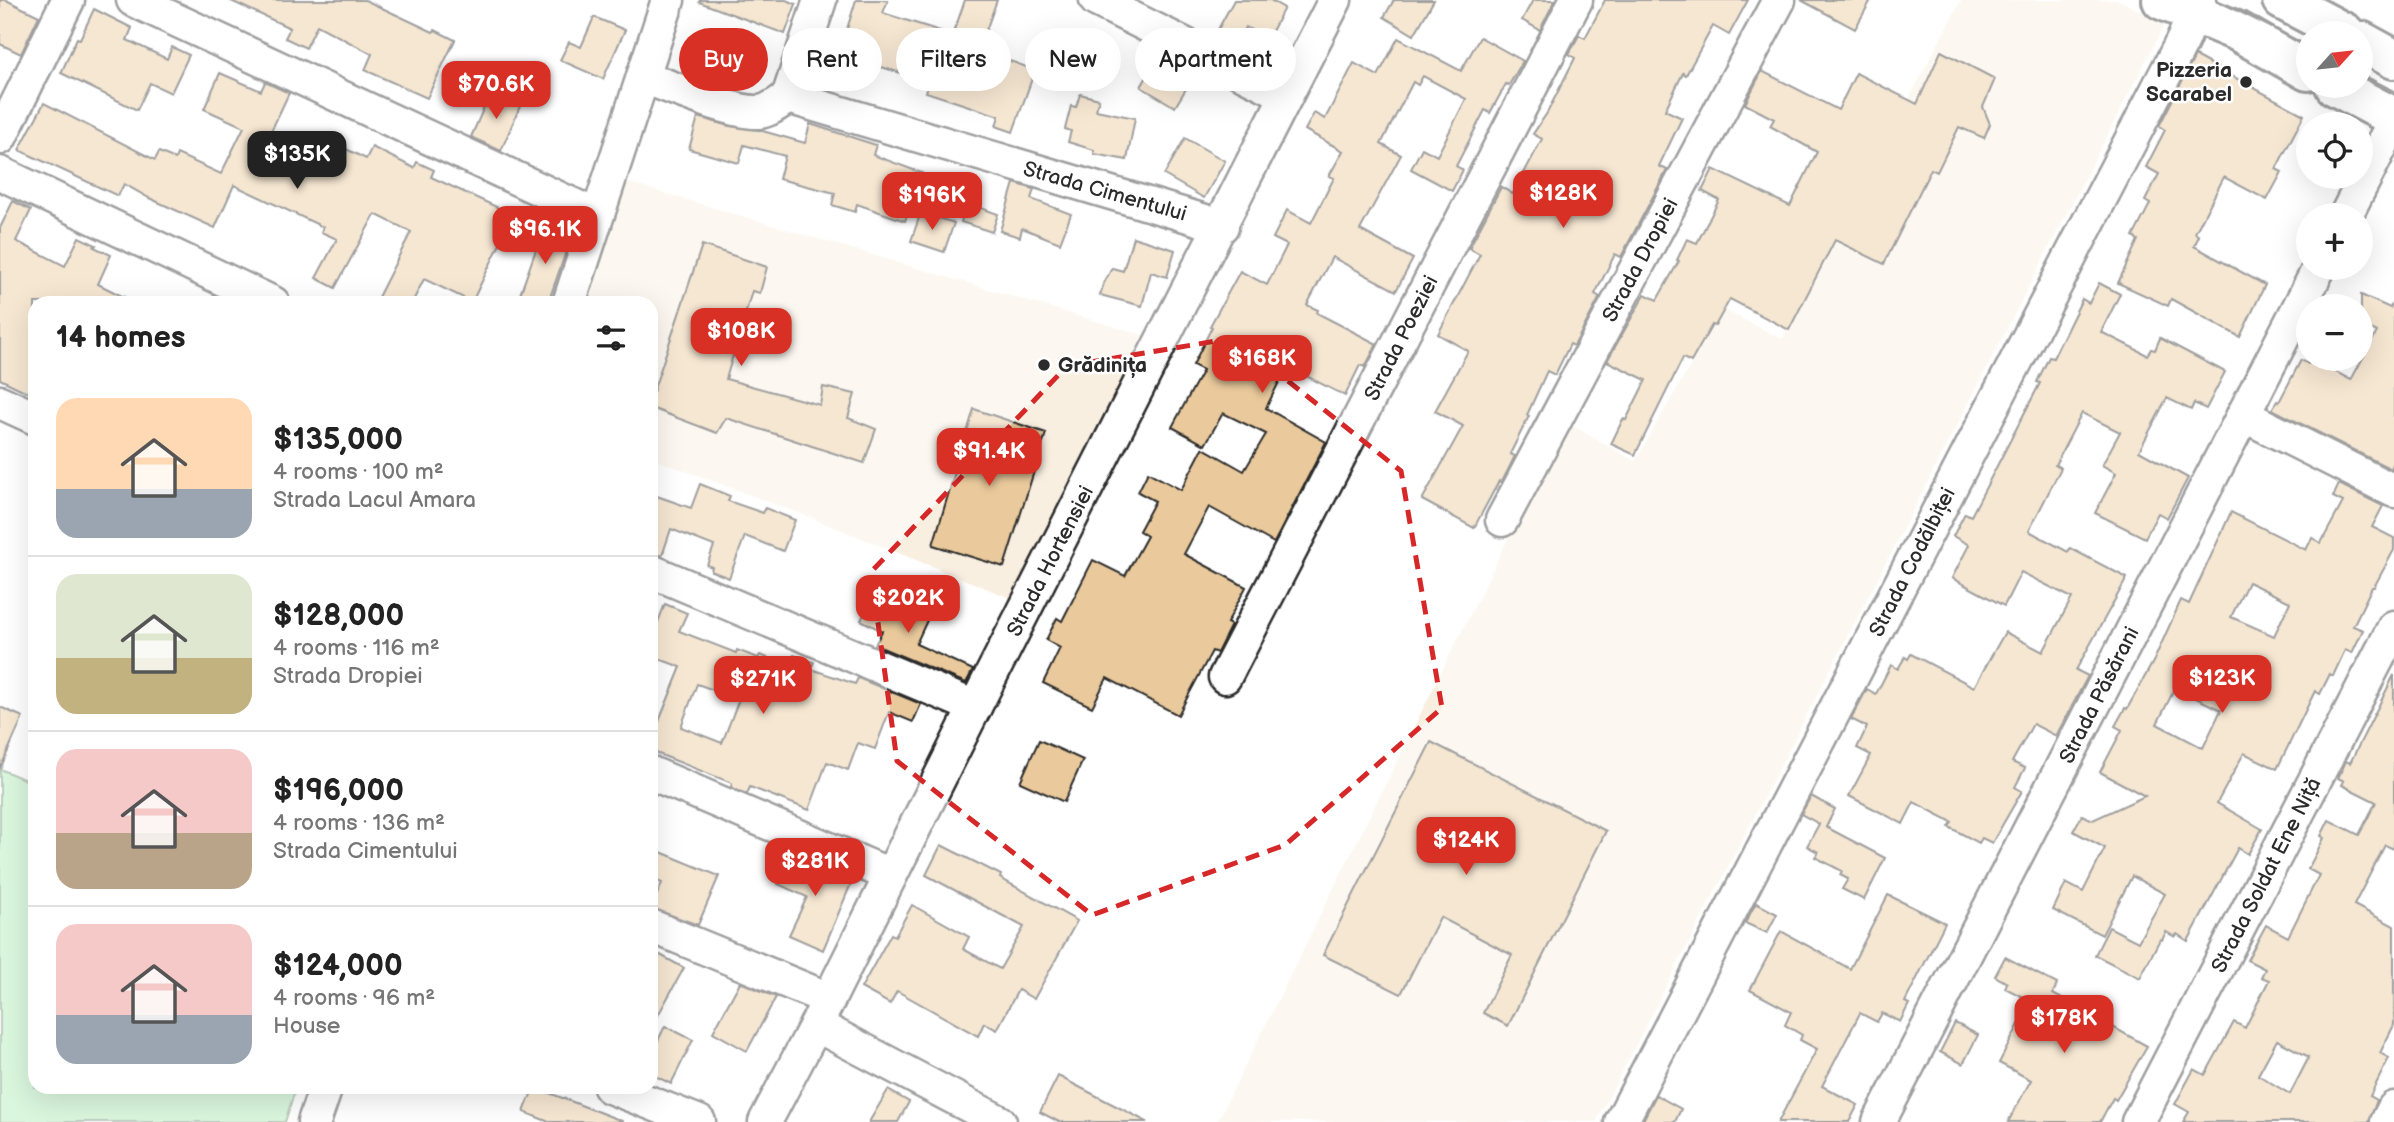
<!DOCTYPE html>
<meta charset="utf-8">
<style>
:root{--surface:#fff;--page:#f6f6f6;--text:#222;--muted:#767676;--line:#e0e0e0;--accent:#d93025}
body{margin:0;font-family:"Balsamiq Sans",sans-serif;background:var(--page);color:var(--text);height:100vh;display:flex;flex-direction:column;font-size:26px;white-space:nowrap}
*{box-sizing:border-box;margin:0}
p{font-size:23px;color:var(--muted)}
.icon{flex:none;width:38px;height:38px;fill:none;stroke:currentColor;stroke-width:2;stroke-linecap:round;stroke-linejoin:round}
.map{position:relative;flex:1;overflow:hidden}
.drawer{position:absolute;left:28px;top:296px;width:630px;height:798px;display:flex;flex-direction:column;background:var(--surface);border-radius:21px;box-shadow:0 7px 28px #0002}
.drawer>*{flex:none}
.guide{position:absolute;left:679px;top:28px;width:665px;height:63px;display:flex;gap:14px}
.needle{width:46px;rotate:63deg}
.fabs{position:absolute;left:2296px;top:21px;display:grid;gap:14px}
.fabs a{display:grid;place-items:center;width:77px;height:77px;border-radius:50%;background:var(--surface);box-shadow:0 7px 28px #0002;font-size:35px}
.price{position:absolute;translate:-50% -60px;padding:0 16px;border-radius:14px;background:var(--accent);color:#fff;font-size:23px;line-height:46px;filter:drop-shadow(0 2px 4px #0008)}
.price::after{content:'';position:absolute;left:50%;top:42px;width:21px;height:16px;margin-left:-10px;background:inherit;clip-path:polygon(0 0,100% 0,50% 100%)}
.price.active{background:#222;color:#fff}
ul{padding:0;list-style:none}
li{display:flex;align-items:center;gap:21px;height:175px;padding:0 28px}
li+li{border-top:2px solid var(--line)}
li span{display:grid;place-items:center;flex:none;width:196px;height:140px;border-radius:21px;color:#555}
li>.icon{margin-inline-start:auto}
span .icon{width:84px;height:84px;fill:#fffc;stroke-width:1}
li b{font-size:30px}
h2{display:flex;justify-content:space-between;align-items:center;height:84px;padding:0 28px;font-size:30px}
.chip{padding:0 24px;border-radius:32px;background:var(--surface);box-shadow:0 7px 28px #0002;font-size:24px;line-height:63px}
.chip.active{background:var(--accent);color:#fff}
.map>svg:first-child{display:block}
.built{fill:#f9efe1}
.green{fill:#adecb4;stroke:#6c8c70;stroke-width:2}
.building{fill:#eaca9c;stroke:#2b2b2b;stroke-width:2;fill-rule:evenodd}
.lines{fill:none;stroke-linecap:round;stroke-linejoin:round}
.minor-casing{stroke:#2b2b2b;stroke-width:37}
.major-casing{stroke:#2b2b2b;stroke-width:44}
.minor{stroke:#fff;stroke-width:32}
.major{stroke:#fff;stroke-width:38}
.tram{stroke:#2b2b2b;stroke-width:2}
.marked{fill:none;stroke:#d62828;stroke-width:5;stroke-dasharray:14 9;stroke-linejoin:round}
.poi-dot{fill:#2b2b2b;stroke:#fff;stroke-width:2.5}
.labels{text-anchor:middle;stroke-width:5;stroke-linejoin:round;paint-order:stroke}
.poi-label{font-size:21px;font-weight:bold;fill:#2b2b2b;stroke:#fff;text-anchor:end}
.street-label{font-size:21px;fill:#2b2b2b;stroke:#fff}
</style>
<div class="map">
<svg width="2394" height="1122" viewBox="0 0 2394 1122">
<rect width="100%" height="100%" fill="#fff"/>
<filter id="ink" filterUnits="userSpaceOnUse"><feTurbulence type="fractalNoise" baseFrequency=".0143" numOctaves="2"/><feDisplacementMap in="SourceGraphic" scale="14" xChannelSelector="R" yChannelSelector="G"/><feConvolveMatrix kernelMatrix="1 2 1 2 8 2 1 2 1" color-interpolation-filters="sRGB"/></filter>
<g filter="url(#ink)">
<!-- built -->
<g class="built">
<path d="M1961,0H2119L2165,24L1596,1122H1217L1566,422L1635,461L1723,309L1782,339Z"/>
<path d="M627,182L1143,335L1013,599L806,516L651,458V303H589Z"/>
</g>
<!-- green -->
<path class="green" d="M0,769L35,784V1087H296L285,1122H0Z"/>
<!-- building -->
<g class="building">
<path d="M0,0H6L39,16L21,54L0,44Z"/>
<path d="M229,0H365L433,32L435,30L455,40L427,98L365,70L372,54L317,25L306,48L285,38L290,28Z"/>
<path d="M700,0H786L796,4L785,34L699,2Z"/>
<path d="M856,0H888L883,13L953,35L965,0H997L979,50L1035,70L1013,132L996,126L999,116L926,92L930,82L865,62L859,79L834,71Z"/>
<path d="M1234,0H1270L1284,8L1268,39L1246,27L1237,42L1217,31Z"/>
<path d="M1394,0H1434L1414,35L1384,17Z"/>
<path d="M1533,0H1555L1540,30L1522,20Z"/>
<path d="M1605,0H1748L1729,35L1713,26L1686,75L1683,73L1665,110L1682,118L1659,166L1667,170L1621,257L1615,254L1595,294L1600,297L1574,346L1570,344L1555,375L1547,371L1527,415L1529,416L1510,454L1515,456L1502,482L1499,481L1474,528L1422,500L1463,426L1435,411L1468,351L1438,334L1480,254L1469,248L1501,187L1513,194L1542,139L1533,134L1547,113L1575,58L1569,54L1579,35L1585,38Z"/>
<path d="M1801,0H1871L1855,29Z"/>
<path d="M94,9L132,28L127,40L167,59L172,47L189,55L171,93L150,83L137,110L61,73L77,38L80,39Z"/>
<path d="M594,17L625,30L603,79L560,60L569,42L581,47Z"/>
<path d="M1480,37L1523,61L1509,85L1506,84L1490,113L1485,110L1456,166L1463,170L1452,191L1411,169L1422,148L1437,156L1466,99L1423,76L1418,85L1413,82L1381,144L1401,155L1360,230L1413,259L1396,291L1332,257L1307,305L1318,310L1317,313L1377,344L1365,367L1360,365L1345,396L1287,366L1266,408L1326,442L1274,543L1209,507L1184,554L1246,587L1227,623L1231,625L1217,653L1212,651L1178,715L1107,678L1092,707L1043,683L1060,648L1046,640L1057,618L1062,621L1093,560L1125,576L1147,536L1139,531L1155,501L1138,492L1148,472L1181,490L1203,448L1244,471L1266,434L1223,413L1205,445L1172,427L1203,370L1193,365L1212,327L1210,326L1240,271L1267,285L1287,245L1273,238L1287,210L1311,223L1334,178L1329,176L1343,151L1305,130L1314,113L1325,119L1354,63L1378,76L1398,38L1461,71Z"/>
<path d="M1941,51L1995,79L1983,107L1990,124L1984,138L1959,127L1937,172L1931,169L1884,264L1835,240L1789,330L1730,299L1715,326L1712,325L1691,362L1683,358L1635,455L1611,444L1623,419L1626,420L1646,380L1607,361L1645,294L1657,300L1679,261L1677,260L1687,239L1697,243L1719,200L1702,191L1713,169L1790,206L1817,152L1770,126L1774,119L1745,104L1762,71L1838,110L1856,73L1917,104Z"/>
<path d="M1160,54L1195,74L1175,107L1141,87Z"/>
<path d="M2195,56L2304,115L2276,169L2282,172L2267,200L2224,177L2195,233L2199,236L2194,246L2265,285L2240,337L2171,299L2168,306L2118,283L2138,240L2133,237L2150,204L2145,201L2159,174L2146,167L2165,130L2159,126Z"/>
<path d="M220,73L261,91L265,82L289,93L265,144L304,163L318,135L366,159L372,147L414,168L417,162L434,170L431,177L514,215L472,302L424,279L412,303H375L411,232L375,214L335,288L316,278L337,239L321,232L323,227L234,185L215,228L149,198L124,184L118,196L19,150L44,103L155,160L159,152L175,159L177,154L221,174L244,127L204,109Z"/>
<path d="M491,91L521,104L501,151L471,137Z"/>
<path d="M1080,94L1099,99L1096,110L1135,118L1127,160L1094,154V150L1068,142L1071,131L1065,129L1071,106L1076,107Z"/>
<path d="M698,117L729,126L759,130L805,143L810,124L876,145L873,155L922,173L905,221L857,204L855,212L832,205L835,193L779,179L785,156L744,145L739,163L689,149Z"/>
<path d="M1185,138L1225,161L1204,198L1164,175Z"/>
<path d="M1014,183L1034,189L1031,199L1071,214L1060,243L1022,228L1020,237L1000,231Z"/>
<path d="M13,201L31,210L16,241L65,266L79,237L96,245L94,247L111,255L98,284L136,303H35V396L0,379V228Z"/>
<path d="M967,203L998,214L992,232L961,222Z"/>
<path d="M921,212L954,223L944,252L911,241Z"/>
<path d="M545,224L572,234L568,246L548,303H517Z"/>
<path d="M1133,237L1175,250L1167,277L1151,272L1142,306L1100,295L1104,283L1112,268L1123,271Z"/>
<path d="M702,245L767,267L760,293L752,291L726,379L820,405L823,387L855,394L848,418L876,429L864,463L726,418L717,433L651,408V398Z"/>
<path d="M2099,283L2120,294L2101,332L2147,355L2151,349L2155,350L2160,338L2225,372L2206,409L2194,403L2191,410L2167,398L2139,451L2188,478L2167,518L2158,513L2145,538L2095,513L2116,473L2102,465L2120,432L2082,413L2055,465L2061,468L2029,531L2068,552L2070,548L2127,578L2076,670L2088,676L2056,736L2033,724L2012,762L2025,768L2015,787L2022,791L1992,843L1982,838L1979,843L1949,827L1952,822L1914,802L1903,824L1849,796L1871,755L1857,748L1867,727L1851,719L1867,689L1876,694L1891,665L1898,669L1905,657L1908,659L1911,654L1974,687L2005,632L2043,652L2072,598L2021,572L2004,606L1952,578L1969,545L1953,536L1965,513L1971,516L2040,383L2037,382L2049,357L2053,358L2082,299L2089,303Z"/>
<path d="M2361,295L2390,308L2394,300V462L2391,469L2272,409L2277,401L2279,402L2301,360L2308,364L2311,359L2351,380L2377,332L2361,324Z"/>
<path d="M974,409L1046,433L1004,567L933,545Z"/>
<path d="M700,484L730,496L728,501L763,513L765,508L795,520L783,551L745,536L729,578L711,571L712,567L707,565L714,546L671,529L662,556L651,553V494L691,508Z"/>
<path d="M2339,484L2383,506L2372,527L2394,538V550L2374,587H2372L2353,626L2363,630L2352,653L2345,650L2333,676L2330,674L2320,694L2315,691L2277,769L2244,753L2217,803L2262,829L2248,854L2238,848L2188,941L2177,934L2175,937L2166,932L2162,940L2160,939L2140,978L2095,955L2109,927L2138,942L2165,894L2132,876L2102,935L2053,910L2066,883L2083,892L2105,848L2073,831L2082,815L2093,820L2145,796L2100,772L2122,730L2115,726L2125,708L2127,709L2154,660L2181,600L2189,604L2231,512L2306,550L2312,538L2321,543L2343,502L2333,497ZM2248,582L2290,602L2274,636L2231,617ZM2175,688L2221,710L2203,748L2157,724Z"/>
<path d="M877,591L929,616L916,644L973,670L966,683L875,645L882,631L861,620Z"/>
<path d="M665,604L687,613L679,631L736,653L737,650L758,658L760,655L789,666L794,655L814,662L811,669L855,684L858,678L921,704L913,722L889,712L875,749L858,743L848,770L827,762L809,810L750,787L747,794L736,790L731,787L732,783L651,751V741L681,667L651,656V640ZM697,684L739,699L722,743L681,727Z"/>
<path d="M2394,675V849L2385,845L2354,905L2394,926V1025L2380,1053L2389,1058L2370,1096L2377,1100L2369,1122H2183L2189,1112L2175,1104L2194,1069L2205,1075L2234,1022L2245,1028L2269,980L2261,977L2265,969L2247,960L2266,925L2288,937L2319,875L2308,869L2324,838L2321,836L2329,820L2359,835L2376,802L2342,785L2344,781L2338,778L2346,761L2350,763ZM2277,1040L2309,1057L2290,1094L2258,1075Z"/>
<path d="M0,707L23,717L0,769Z"/>
<path d="M1039,740L1083,760L1064,802L1020,782Z"/>
<path d="M1431,742L1606,831L1508,1026L1483,1013L1512,955L1440,917L1401,994L1323,955Z"/>
<path d="M1811,796L1835,809L1826,827L1885,858L1864,900L1842,889L1848,879L1840,875L1842,871L1815,857L1818,852L1807,846L1819,824L1801,814Z"/>
<path d="M941,845L1001,875L1000,878L1077,921L1034,999L1018,990L997,1030L984,1023L978,1036L897,991L890,1004L861,988L891,934L895,936L912,905L969,937L963,949L1000,969L1024,927L926,875Z"/>
<path d="M651,848L719,876L698,925L651,908L662,883L651,878Z"/>
<path d="M792,853L853,879L823,950L789,935L807,897L778,884Z"/>
<path d="M1888,895L1945,923L1905,1002L1909,1004L1900,1022L1882,1013L1877,1022L1860,1013L1822,1086L1858,1105L1849,1122H1778L1817,1049L1800,1040L1802,1035L1785,1025L1791,1012L1750,990L1781,931L1850,969Z"/>
<path d="M1756,903L1777,914L1767,933L1745,923Z"/>
<path d="M651,946L655,947L653,951L684,968L651,1028Z"/>
<path d="M2005,957L2057,984L2053,994L2147,1046L2116,1100L2113,1098L2100,1122H2008L2031,1080L1999,1063L2031,1001L2005,988L2007,983L1995,976Z"/>
<path d="M740,982L776,997L747,1051L713,1032Z"/>
<path d="M1955,1023L1978,1035L1963,1064L1940,1052Z"/>
<path d="M665,1026L693,1040L671,1084L651,1074V1055Z"/>
<path d="M1058,1076L1147,1122H1059L1040,1112Z"/>
<path d="M534,1087L622,1121V1122H549L524,1112Z"/>
<path d="M888,1090L909,1102L898,1122H869Z"/>
<path d="M1656,1095L1681,1109L1675,1122H1642Z"/>
</g>
<g class="lines">
<defs>
<g id="minor">
<path d="M133,0L597,216"/>
<path d="M1096,0L1286,95"/>
<path d="M643,77C669,86 734,114 759,112C769,111 779,103 788,97"/>
<path d="M788,97L1222,226"/>
<path d="M788,97L820,0"/>
<path d="M0,138L68,0"/>
<path d="M0,173L273,303"/>
<path d="M2346,215L2394,121"/>
<path d="M569,303L668,0"/>
<path d="M0,402L35,418"/>
<path d="M2243,415L2394,491"/>
<path d="M1502,520L1779,0"/>
<path d="M651,571L975,707"/>
<path d="M1225,677L1576,0"/>
<path d="M651,773L890,875"/>
<path d="M651,926L829,999"/>
<path d="M816,1025L1000,1122"/>
<path d="M610,1087L699,1122"/>
<path d="M314,1122L326,1087"/>
<path d="M765,1122L816,1025L975,707L1335,0"/>
<path d="M1621,1122L2183,40L2199,0"/>
<path d="M1879,1122L2319,268"/>
<path d="M2138,1122L2394,627"/>
<path d="M2387,1122L2394,1108"/>
</g>
<g id="major">
<path d="M2162,0L2239,32L2308,71"/>
<path d="M2282,0L2345,33"/>
<path d="M2361,41L2394,59"/>
<path d="M2335,86L2394,117"/>
</g>
</defs>
<!-- minor casing -->
<use href="#minor" class="minor-casing"/>
<!-- major casing -->
<use href="#major" class="major-casing"/>
<!-- minor -->
<use href="#minor" class="minor"/>
<!-- major -->
<use href="#major" class="major"/>
<!-- tram -->
<g class="tram">
<path d="M2216,0L2308,46"/>
<path d="M2361,74L2394,91"/>
</g>
</g>
</g>
<!-- marked area -->
<path d="M0 0H2394V1122H0ZM1234,338L1401,471L1442,708L1285,845L1092,915L897,761L871,572L1067,366Z" fill="#fff" fill-opacity=".55" fill-rule="evenodd"/>
<path class="marked" d="M1234,338L1401,471L1442,708L1285,845L1092,915L897,761L871,572L1067,366Z"/>
<!-- markers -->
<g class="poi-dot">
<circle cx="2246" cy="82" r="7"/>
<circle cx="1044" cy="365" r="7"/>
</g>
<g class="labels">
<!-- poi labels -->
<g class="poi-label">
<text x="2232" y="77">Pizzeria<tspan x="2232" dy="24">Scarabel</tspan></text>
<text x="1058" y="372" text-anchor="start">Grădinița</text>
</g>
<!-- street labels -->
<g class="street-label">
<text transform="translate(1105 191) rotate(16)" y="7">Strada Cimentului</text>
<text transform="translate(1640 260) rotate(-62)" y="7">Strada Dropiei</text>
<text transform="translate(1401 338) rotate(-63)" y="7">Strada Poeziei</text>
<text transform="translate(1050 561) rotate(-63)" y="7">Strada Hortensiei</text>
<text transform="translate(1912 562) rotate(-63)" y="7">Strada Codălbiței</text>
<text transform="translate(2099 695) rotate(-63)" y="7">Strada Păsărani</text>
<text transform="translate(2266 875) rotate(-63)" y="7">Strada Soldat Ene Niță</text>
</g>
</g>
</svg>
<div class="fabs">
<a><svg class="needle" viewBox="-14 -14 28 28"><path d="M0-13l5 13h-10z" fill="#e53935"/><path d="M0 13l5-13h-10z" fill="#767676"/></svg></a>
<a><svg class="icon" aria-label="locate" viewBox="0 0 24 24"><circle cx="12" cy="12" r="6"/><path d="M12 2v4M12 18v4M2 12h4M18 12h4"/></svg></a>
<a>+</a>
<a>−</a>
</div>
<b class="price" style="left:496px;top:121px">$70.6K</b>
<b class="price active" style="left:297px;top:191px">$135K</b>
<b class="price" style="left:1563px;top:230px">$128K</b>
<b class="price" style="left:932px;top:232px">$196K</b>
<b class="price" style="left:545px;top:266px">$96.1K</b>
<b class="price" style="left:741px;top:368px">$108K</b>
<b class="price" style="left:1262px;top:395px">$168K</b>
<b class="price" style="left:989px;top:488px">$91.4K</b>
<b class="price" style="left:908px;top:635px">$202K</b>
<b class="price" style="left:2222px;top:715px">$123K</b>
<b class="price" style="left:763px;top:716px">$271K</b>
<b class="price" style="left:1466px;top:877px">$124K</b>
<b class="price" style="left:815px;top:898px">$281K</b>
<b class="price" style="left:2064px;top:1055px">$178K</b>
<div class="guide">
<a class="chip active">Buy</a>
<a class="chip">Rent</a>
<a class="chip">Filters</a>
<a class="chip">New</a>
<a class="chip">Apartment</a>
</div>
<section class="drawer">
<h2>14 homes<svg class="icon" aria-label="filters" viewBox="0 0 24 24"><path d="M4 7h16M4 17h16"/><circle cx="9" cy="7" r="2"/><circle cx="15" cy="17" r="2"/></svg></h2>
<ul>
<li><span style="background:linear-gradient(#ffd9b3 65%,#9aa5b1 0)"><svg class="icon" aria-label="home" viewBox="0 0 24 24"><path d="M3 11l9-7 9 7M6 9v11h12V9"/></svg></span><div><b>$135,000</b><p>4 rooms · 100 m²</p><p>Strada Lacul Amara</p></div></li>
<li><span style="background:linear-gradient(#dfe7d0 60%,#c2b280 0)"><svg class="icon" aria-label="home" viewBox="0 0 24 24"><path d="M3 11l9-7 9 7M6 9v11h12V9"/></svg></span><div><b>$128,000</b><p>4 rooms · 116 m²</p><p>Strada Dropiei</p></div></li>
<li><span style="background:linear-gradient(#f6c9c9 60%,#b9a48a 0)"><svg class="icon" aria-label="home" viewBox="0 0 24 24"><path d="M3 11l9-7 9 7M6 9v11h12V9"/></svg></span><div><b>$196,000</b><p>4 rooms · 136 m²</p><p>Strada Cimentului</p></div></li>
<li><span style="background:linear-gradient(#f6c9c9 65%,#9aa5b1 0)"><svg class="icon" aria-label="home" viewBox="0 0 24 24"><path d="M3 11l9-7 9 7M6 9v11h12V9"/></svg></span><div><b>$124,000</b><p>4 rooms · 96 m²</p><p>House</p></div></li>
</ul>
</section>
</div>
